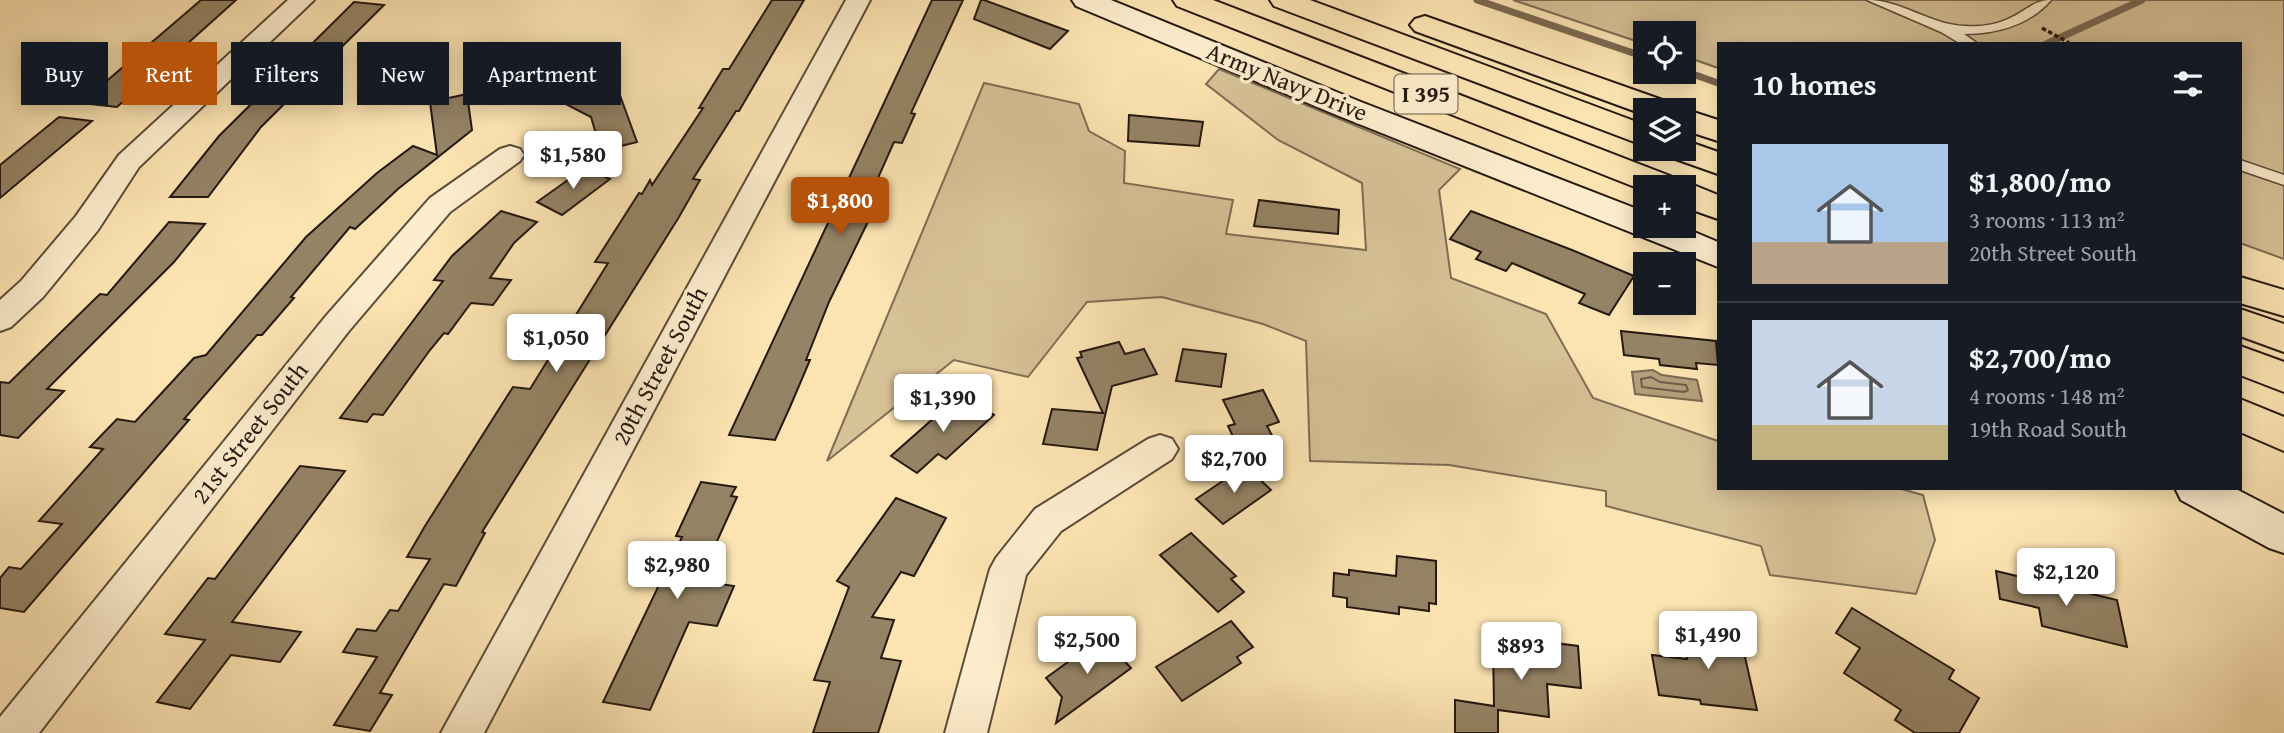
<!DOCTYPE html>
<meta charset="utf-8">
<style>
:root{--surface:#171b24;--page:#242831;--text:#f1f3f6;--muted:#9ea1a6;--line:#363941;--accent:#b45309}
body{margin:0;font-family:"Gentium Book Plus",serif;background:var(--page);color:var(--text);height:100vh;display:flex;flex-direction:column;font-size:26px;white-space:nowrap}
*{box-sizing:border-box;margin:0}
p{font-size:23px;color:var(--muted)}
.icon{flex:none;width:38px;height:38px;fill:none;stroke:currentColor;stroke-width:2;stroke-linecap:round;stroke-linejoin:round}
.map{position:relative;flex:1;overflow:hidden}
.details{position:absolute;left:1717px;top:42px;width:525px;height:448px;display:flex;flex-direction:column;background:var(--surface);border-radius:0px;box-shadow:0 4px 18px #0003}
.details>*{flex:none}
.top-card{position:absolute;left:21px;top:42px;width:665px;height:63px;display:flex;gap:14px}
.controls{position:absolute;left:1633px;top:21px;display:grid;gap:14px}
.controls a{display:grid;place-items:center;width:63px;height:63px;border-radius:0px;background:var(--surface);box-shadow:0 4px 18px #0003;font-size:35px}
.price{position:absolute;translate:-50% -60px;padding:0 16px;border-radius:7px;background:#fff;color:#222;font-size:23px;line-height:46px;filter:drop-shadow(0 2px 4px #0008)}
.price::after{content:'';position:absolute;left:50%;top:42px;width:21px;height:16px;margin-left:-10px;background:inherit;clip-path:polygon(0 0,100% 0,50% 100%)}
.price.on{background:var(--accent);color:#fff}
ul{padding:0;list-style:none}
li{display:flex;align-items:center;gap:21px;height:175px;padding:0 35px}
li+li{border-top:2px solid var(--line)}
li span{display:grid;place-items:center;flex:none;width:196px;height:140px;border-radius:0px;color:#555}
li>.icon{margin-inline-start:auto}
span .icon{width:84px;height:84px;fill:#fffc;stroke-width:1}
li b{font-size:30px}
h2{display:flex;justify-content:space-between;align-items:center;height:84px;padding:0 35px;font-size:30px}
.chip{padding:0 24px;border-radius:0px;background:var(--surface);box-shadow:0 4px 18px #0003;font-size:24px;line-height:63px}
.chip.on{background:var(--accent);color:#fff}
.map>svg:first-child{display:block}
.green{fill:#d7c197;stroke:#7e6d54;stroke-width:2}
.water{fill:#b39f7b;stroke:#7a6951;stroke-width:2}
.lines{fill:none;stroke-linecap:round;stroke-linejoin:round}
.shore{stroke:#6c5c46;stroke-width:2}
.stream{stroke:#7a6951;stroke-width:7}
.building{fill:#958365;stroke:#251911;stroke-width:2}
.lane-casing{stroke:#5b4c39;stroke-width:3}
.street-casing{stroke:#5b4c39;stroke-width:4}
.secondary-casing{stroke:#251911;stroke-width:4}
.highway-casing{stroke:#251911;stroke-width:4}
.path{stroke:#251911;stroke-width:3.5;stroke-dasharray:4.5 2.5;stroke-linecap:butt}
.lane{fill:#fdedcd;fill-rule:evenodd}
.street{fill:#fdedcd;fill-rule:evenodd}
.secondary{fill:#fdedcd;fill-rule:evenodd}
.highway{fill:#fce4b2;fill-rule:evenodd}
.labels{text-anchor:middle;stroke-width:7;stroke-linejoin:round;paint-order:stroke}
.shield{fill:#fdedcd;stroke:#665949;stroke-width:2}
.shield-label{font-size:23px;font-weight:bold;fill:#251911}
.street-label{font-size:24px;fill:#251911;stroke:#fdedcd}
</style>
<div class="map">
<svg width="2284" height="733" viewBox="0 0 2284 733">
<rect width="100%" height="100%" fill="#fce4b2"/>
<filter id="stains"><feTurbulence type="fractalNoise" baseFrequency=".00286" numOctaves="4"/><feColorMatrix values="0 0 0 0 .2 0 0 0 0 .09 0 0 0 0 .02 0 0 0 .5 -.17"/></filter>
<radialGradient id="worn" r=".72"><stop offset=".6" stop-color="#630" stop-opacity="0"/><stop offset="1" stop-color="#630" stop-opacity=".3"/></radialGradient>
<!-- green -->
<g class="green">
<path d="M1513,0H2284V259L2240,243V44H1718V68L1684,56V33H1645V44Z"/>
<path d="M1219,69L1460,169L1439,190L1451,278L1546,314L1593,398L1718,441V488H1898L1923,495L1935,540L1916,594L1770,575L1761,546L1606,506V491L1449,465L1310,461L1306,341L1263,324L1162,297L1087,302L1028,377L954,360L827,461L984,83L1079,104L1089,131L1125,151L1124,183L1233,200L1226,234L1366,250L1362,183L1278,140L1206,84Z"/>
</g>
<!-- water -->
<path class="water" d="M1653,370L1662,375L1697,380L1702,401L1635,394L1632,372Z"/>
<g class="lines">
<!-- shore -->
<path class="shore" d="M1651,377L1660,382L1686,385L1688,390L1684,392L1642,387L1641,379Z"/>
<!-- stream -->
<g class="stream">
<path d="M1477,0L1645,57"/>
<path d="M2046,44L2142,0"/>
<path d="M1684,71L1718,83"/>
</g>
</g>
<!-- building -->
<g class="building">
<path d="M201,0H236L117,107L81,103Z"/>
<path d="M772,0H804L739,111H736L693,179L700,180L679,217L482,532L485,533L456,586L444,584L380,693L392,695L370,731L334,725L377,657L343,652L357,629L376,631L390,610L398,611L430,559L407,557L425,526L513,387L530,389L608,263L595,262L639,193L642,194L650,180L652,185L703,108H699L723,69H729Z"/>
<path d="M932,0H963L911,113L915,114L902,143L894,142L869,198L879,199L829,302L806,360H810L790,407L775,440L729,435Z"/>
<path d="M981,0H984L1068,31L1050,49L974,19Z"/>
<path d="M354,2L384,5L261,127L208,197H170L219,136Z"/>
<path d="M553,66L582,71L618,90L637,142L601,151L591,117L560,101L524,94Z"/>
<path d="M467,94L472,130L398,189L355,229L350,227L291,297L294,298L262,335H257L184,419L189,420L24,612L0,608V578L9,567L21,569L62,524L39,521L103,449L90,447L117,419L135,422L194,358L206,355L306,237L377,173L413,146L437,155L430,102Z"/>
<path d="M1129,115L1203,122L1199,146L1128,141Z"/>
<path d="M59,117L92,121L0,198V165Z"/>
<path d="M585,168L610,179L562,215L537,202Z"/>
<path d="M1259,200L1339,210L1338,234L1254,226Z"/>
<path d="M501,211L537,222L514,243L490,278L511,280L493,305L471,303L448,334L444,333L430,350L383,415L373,414L367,422L340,418L443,281L434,280L452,256Z"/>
<path d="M1471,211L1572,250L1634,276L1609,315L1579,303L1585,294L1512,263L1506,271L1476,259L1481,252L1450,239Z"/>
<path d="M169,222L205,224L174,262L47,389L64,391L18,438L0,435V382L9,383L100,294L107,295Z"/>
<path d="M1621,331L1716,341L1718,365L1696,363L1697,369L1660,365L1659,359L1624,355Z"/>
<path d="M1119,342L1125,354L1144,349L1157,374L1112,386L1097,450L1043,444L1052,409L1103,413L1077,358L1082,357L1080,352Z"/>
<path d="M1183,349L1226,354L1221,387L1176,381Z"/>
<path d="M1263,390L1279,422L1267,426L1276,443L1240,452L1228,426L1235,424L1223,400Z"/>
<path d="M961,394L994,415L946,459L938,454L917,473L891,456Z"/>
<path d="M300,466L345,471L232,622L301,632L280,662L231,655L190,709L157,702L205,640L165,634L208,578L215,579Z"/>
<path d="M1245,466L1271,490L1223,524L1196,499Z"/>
<path d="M701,482L736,487L731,496L737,497L699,581L734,586L717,626L689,622L650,710L603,702L682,537L676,536Z"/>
<path d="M896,498L946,518L914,576L901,572L872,617L894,620L881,658L901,661L878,733H813L830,682L814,680L849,587L837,581Z"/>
<path d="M1191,533L1236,576L1231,579L1244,592L1218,612L1160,555Z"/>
<path d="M1397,556L1436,561V604L1429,603V611L1399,607V614L1347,607V598L1333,596L1334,573L1349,575V570L1396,576Z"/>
<path d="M1996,571L2117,600L2127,647L2042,626L2039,608L2000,599Z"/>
<path d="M1852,608L1954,670L1949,679L1979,698L1959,733H1915L1895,720L1901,710L1844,673L1860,648L1836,633Z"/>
<path d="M1231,621L1253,647L1237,657L1241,663L1182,701L1156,667Z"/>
<path d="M1682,629L1740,635L1757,710L1701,704L1700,700L1659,695L1652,655L1687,659Z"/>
<path d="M1501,636L1578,646L1581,688L1547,684L1549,717L1498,710V733H1455V700L1494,706L1493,643Z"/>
<path d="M1102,637L1131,668L1056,723L1062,697L1046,678Z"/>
</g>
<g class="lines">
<defs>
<g id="lane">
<path d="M1867,0C1902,0 1930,25 1965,26C1980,27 1995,25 2008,19C2025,12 2033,0 2051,0C2030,25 1996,34 1964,34L1978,44H1961L1941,32Z"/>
<path d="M2240,160L2284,175V185L2240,170Z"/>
</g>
<g id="street">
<path d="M288,0H314L139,167L98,230L43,297L11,327L0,331V300L21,281L76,216L119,155Z"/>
<path d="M846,0H870L484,733H441Z"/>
<path d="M510,146L520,149L524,155L520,161L450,212L348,332L39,733H0V717L326,316L430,198L500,149Z"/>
<path d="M1160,435L1172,439L1178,449L1172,459L1061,531L1026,575L987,733H945L990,569L996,558L1035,509L1148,439Z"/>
</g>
<g id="secondary">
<path d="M1072,0H1111L1361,102L1645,212V226H1680L1718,242V267L1339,116L1076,6Z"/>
<path d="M2175,488H2234L2284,514V553L2269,548L2181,500Z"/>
</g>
<g id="highway">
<path d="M1173,0H1213L1678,179L1681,184L1696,186L1718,195V219L1684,207V187H1645V191L1177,6Z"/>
<path d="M1270,0H1310L1645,125V146L1274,6Z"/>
<path d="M1425,16L1671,103L1676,110H1645V115L1415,31L1410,25L1415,19Z"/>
<path d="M1684,109L1718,120V141L1684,130V110H1680Z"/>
<path d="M1684,140L1718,152V174L1667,156L1663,149H1684Z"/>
<path d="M2240,277L2284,290V316L2240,303Z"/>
<path d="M2240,309L2284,324V352L2240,336Z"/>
<path d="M2240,346L2284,362V392L2240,375Z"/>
<path d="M2240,399L2284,417V451L2240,432Z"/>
</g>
</defs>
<!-- lane casing -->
<use href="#lane" class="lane-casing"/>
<!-- street casing -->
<use href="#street" class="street-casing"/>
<!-- secondary casing -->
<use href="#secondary" class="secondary-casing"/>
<!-- highway casing -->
<use href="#highway" class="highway-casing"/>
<!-- path -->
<path class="path" d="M2042,28L2071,44"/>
<!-- lane -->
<use href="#lane" class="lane"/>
<!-- street -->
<use href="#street" class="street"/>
<!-- secondary -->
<use href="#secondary" class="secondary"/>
<!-- highway -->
<use href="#highway" class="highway"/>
</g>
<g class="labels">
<!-- shield labels -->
<rect class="shield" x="1394.5" y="74.5" width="63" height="39" rx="5"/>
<g class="shield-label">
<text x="1426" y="102">I 395</text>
</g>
<!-- street labels -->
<g class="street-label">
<text transform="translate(1287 82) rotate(22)" y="8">Army Navy Drive</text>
<text transform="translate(660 366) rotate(-62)" y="8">20th Street South</text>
<text transform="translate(250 433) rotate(-52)" y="8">21st Street South</text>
</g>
</g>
<rect width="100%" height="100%" filter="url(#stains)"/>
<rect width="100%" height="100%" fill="url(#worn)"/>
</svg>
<div class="controls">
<a><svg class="icon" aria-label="locate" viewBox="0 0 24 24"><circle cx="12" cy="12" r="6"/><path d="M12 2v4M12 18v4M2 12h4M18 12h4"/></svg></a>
<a><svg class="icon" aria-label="layers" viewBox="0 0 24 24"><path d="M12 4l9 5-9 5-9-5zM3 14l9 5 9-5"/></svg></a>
<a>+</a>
<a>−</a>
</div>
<b class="price" style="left:573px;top:191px">$1,580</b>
<b class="price on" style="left:840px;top:237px">$1,800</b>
<b class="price" style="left:556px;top:374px">$1,050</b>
<b class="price" style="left:943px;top:434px">$1,390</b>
<b class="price" style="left:1234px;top:495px">$2,700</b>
<b class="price" style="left:677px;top:601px">$2,980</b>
<b class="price" style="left:2066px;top:608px">$2,120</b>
<b class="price" style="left:1708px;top:671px">$1,490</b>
<b class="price" style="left:1087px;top:676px">$2,500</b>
<b class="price" style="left:1521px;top:682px">$893</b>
<div class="top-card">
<a class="chip">Buy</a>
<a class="chip on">Rent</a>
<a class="chip">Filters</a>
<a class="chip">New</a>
<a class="chip">Apartment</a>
</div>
<section class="details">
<h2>10 homes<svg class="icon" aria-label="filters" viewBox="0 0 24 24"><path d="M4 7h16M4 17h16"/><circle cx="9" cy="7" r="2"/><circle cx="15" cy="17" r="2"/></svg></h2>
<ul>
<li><span style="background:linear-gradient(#a9c7e8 70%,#b9a48a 0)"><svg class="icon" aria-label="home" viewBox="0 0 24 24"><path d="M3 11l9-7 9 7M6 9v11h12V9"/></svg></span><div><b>$1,800/mo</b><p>3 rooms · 113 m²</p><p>20th Street South</p></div></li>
<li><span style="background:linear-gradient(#c9d6e8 75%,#c2b280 0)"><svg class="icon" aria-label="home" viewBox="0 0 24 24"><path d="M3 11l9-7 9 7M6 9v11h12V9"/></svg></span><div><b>$2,700/mo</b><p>4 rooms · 148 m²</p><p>19th Road South</p></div></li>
</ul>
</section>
</div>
